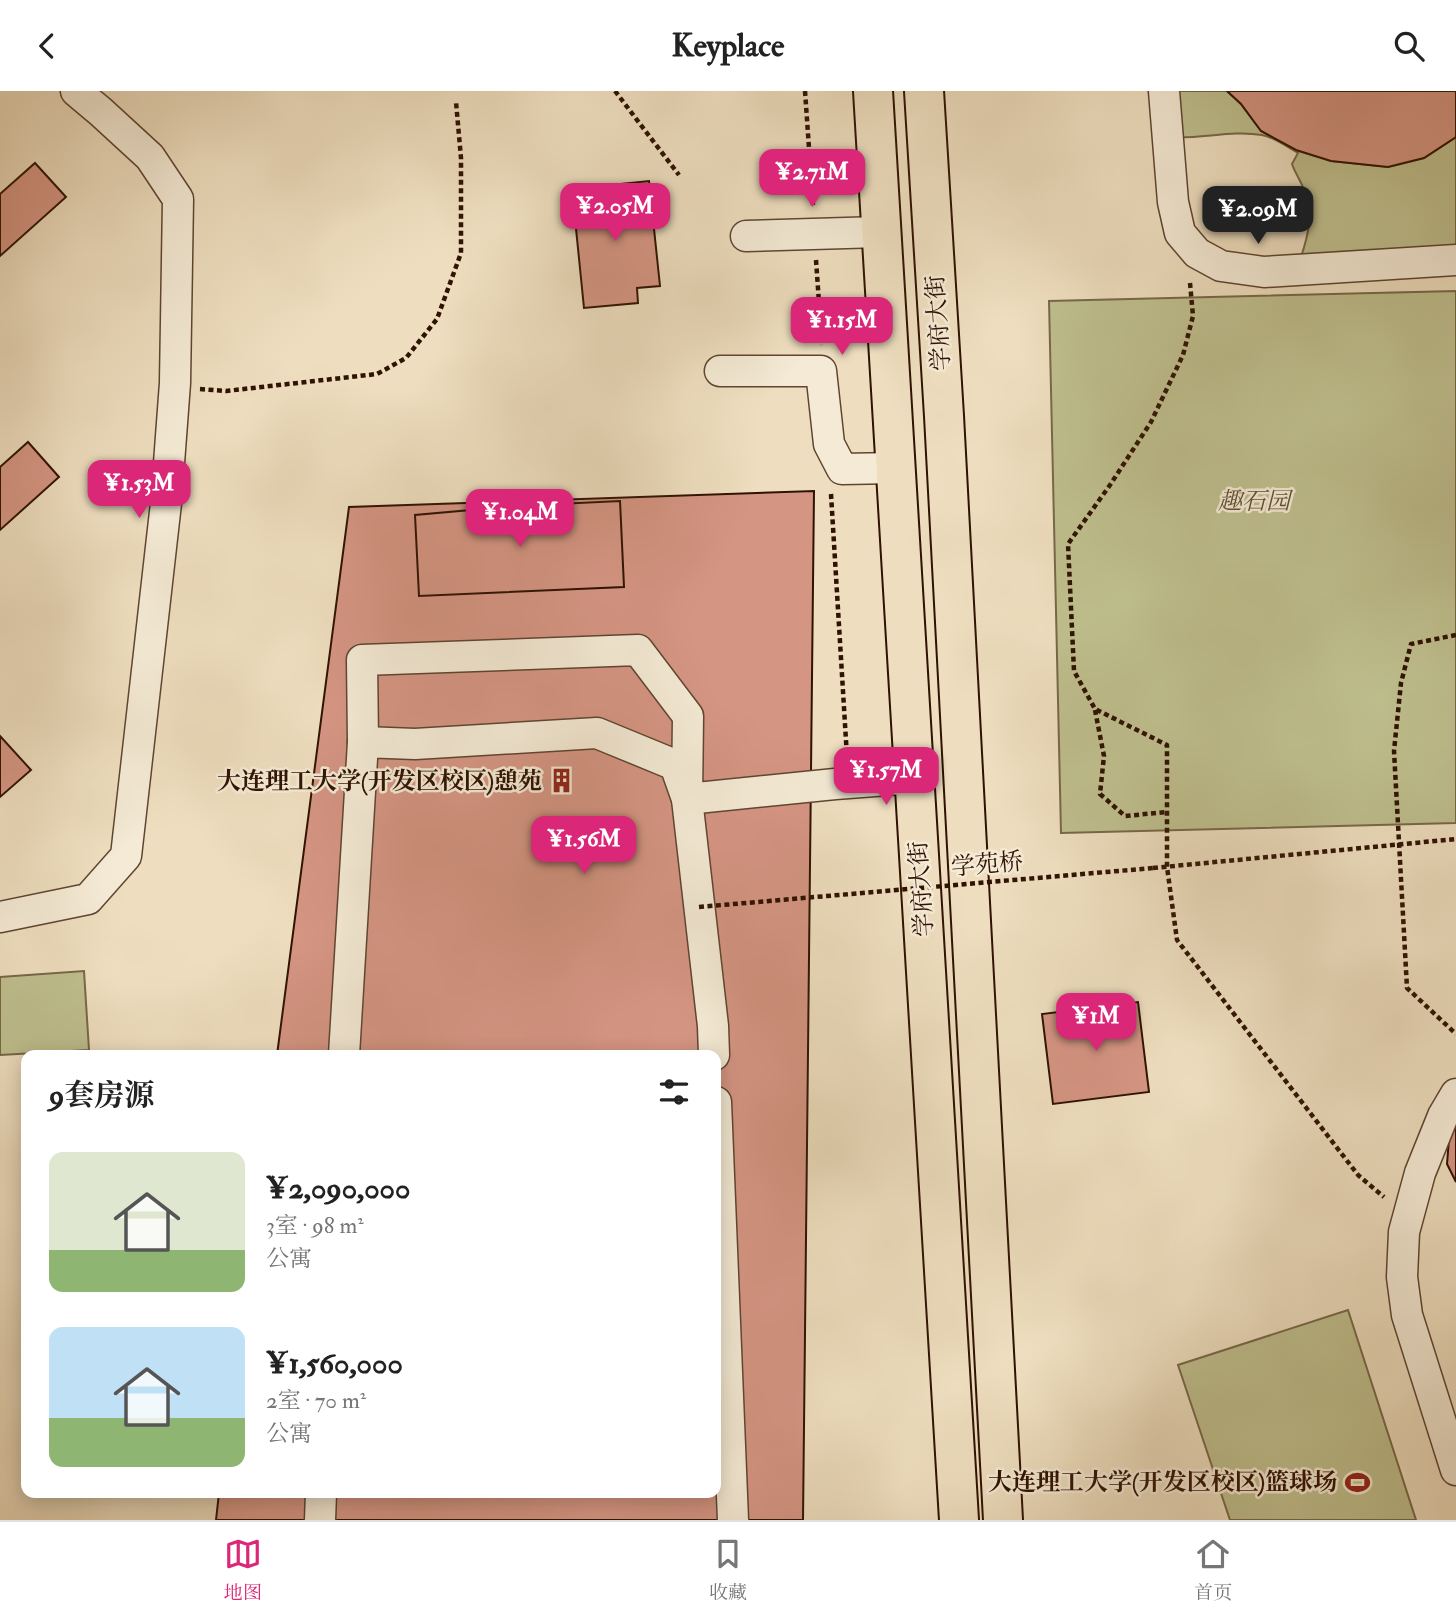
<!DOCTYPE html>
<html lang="zh">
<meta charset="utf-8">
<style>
:root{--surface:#fff;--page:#f2f2f2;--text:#222;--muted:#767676;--line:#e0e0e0;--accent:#db2777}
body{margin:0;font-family:"IM FELL Double Pica","Noto Serif SC",serif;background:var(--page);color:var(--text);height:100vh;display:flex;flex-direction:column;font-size:26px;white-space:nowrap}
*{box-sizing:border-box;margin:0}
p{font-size:23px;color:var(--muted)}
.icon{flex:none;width:38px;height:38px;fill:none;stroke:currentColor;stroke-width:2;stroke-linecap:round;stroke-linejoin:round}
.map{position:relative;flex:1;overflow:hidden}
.sheet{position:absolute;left:21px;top:959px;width:700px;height:448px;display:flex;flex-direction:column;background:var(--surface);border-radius:14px;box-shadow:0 4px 18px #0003}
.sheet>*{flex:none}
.price{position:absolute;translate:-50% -60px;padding:0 16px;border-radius:14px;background:var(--accent);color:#fff;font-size:23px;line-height:46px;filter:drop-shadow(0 2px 4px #0008)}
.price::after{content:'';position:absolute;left:50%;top:42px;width:21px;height:16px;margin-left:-10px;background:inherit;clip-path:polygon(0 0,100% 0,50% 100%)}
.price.active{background:#222;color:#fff}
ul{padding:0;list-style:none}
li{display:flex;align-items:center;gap:21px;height:175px;padding:0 28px}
li span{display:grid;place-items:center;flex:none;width:196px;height:140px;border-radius:14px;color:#555}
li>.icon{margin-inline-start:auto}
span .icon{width:84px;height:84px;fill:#fffc;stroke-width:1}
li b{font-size:30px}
h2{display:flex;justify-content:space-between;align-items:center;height:84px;padding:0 28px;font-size:30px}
header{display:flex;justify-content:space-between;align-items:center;height:91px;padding:0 28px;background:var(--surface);font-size:32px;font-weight:700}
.dock{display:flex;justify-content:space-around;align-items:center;height:98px;border-top:2px solid var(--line);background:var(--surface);font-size:19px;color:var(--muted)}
.dock a{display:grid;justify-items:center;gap:4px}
.dock .active{color:var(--accent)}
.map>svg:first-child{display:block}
.green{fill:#bfbf8e;stroke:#776848;stroke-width:2}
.building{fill:#d59583;stroke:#2f1202;stroke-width:2}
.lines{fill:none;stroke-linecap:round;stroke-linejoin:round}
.minor-casing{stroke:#5f4531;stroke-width:33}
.major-casing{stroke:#2f1202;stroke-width:42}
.path{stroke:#2f1202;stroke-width:4.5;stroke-dasharray:5 3.5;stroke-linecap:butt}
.minor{stroke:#f4ead5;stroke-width:30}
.major{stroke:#eedebf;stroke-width:38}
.path-bridge{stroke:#2f1202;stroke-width:4.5;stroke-dasharray:5 3.5;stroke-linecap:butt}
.labels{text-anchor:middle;stroke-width:5;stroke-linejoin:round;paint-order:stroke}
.street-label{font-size:24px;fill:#2f1202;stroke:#f4ead5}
.park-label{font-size:24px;font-style:italic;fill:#614f33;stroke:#f4ead5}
.poi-label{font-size:24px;font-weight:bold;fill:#2f1202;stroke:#f4ead5;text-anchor:end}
</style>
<header><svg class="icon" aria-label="back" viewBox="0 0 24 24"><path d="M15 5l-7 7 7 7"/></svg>Keyplace<svg class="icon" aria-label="search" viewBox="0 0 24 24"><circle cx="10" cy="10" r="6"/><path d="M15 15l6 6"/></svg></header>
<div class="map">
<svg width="1456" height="1429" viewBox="0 0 1456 1429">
<rect width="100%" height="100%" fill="#eedebf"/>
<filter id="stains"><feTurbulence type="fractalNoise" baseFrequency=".00286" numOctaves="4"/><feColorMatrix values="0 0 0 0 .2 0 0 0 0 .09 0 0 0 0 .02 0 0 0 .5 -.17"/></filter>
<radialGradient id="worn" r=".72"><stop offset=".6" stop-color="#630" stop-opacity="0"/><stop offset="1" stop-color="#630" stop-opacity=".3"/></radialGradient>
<!-- green -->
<g class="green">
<path d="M1170,0H1227L1241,13L1261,40L1296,59L1331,70L1388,76L1424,67L1456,46V166H1301C1309,142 1313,124 1304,99C1301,90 1295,82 1292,73L1298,62C1287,56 1274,46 1262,44C1232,39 1201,48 1171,46Z"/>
<path d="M1456,200V732L1061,742L1049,210Z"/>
<path d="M84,880L89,959L0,964V886Z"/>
<path d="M1348,1219L1416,1429H1230L1178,1274Z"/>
</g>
<!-- building -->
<g class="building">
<path d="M1227,0H1456V46L1424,67L1388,76L1331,70L1296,59L1261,40L1241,13Z"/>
<path d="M35,72L66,106L0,165V103Z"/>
<path d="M649,90L660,195L637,197L638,212L584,217L572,98Z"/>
<path d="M28,351L59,386L0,439V376Z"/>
<path d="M814,400L803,1429H216L219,1402H716V964H277L349,416Z"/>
<path d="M620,410L624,496L419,505L415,424L516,415Z"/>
<path d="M0,645L31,679L0,706Z"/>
<path d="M1138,911L1149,1001L1053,1013L1042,923Z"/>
<path d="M1456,1019V1091L1447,1073L1449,1048Z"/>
<path d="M457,1402H490L463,1406Z"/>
</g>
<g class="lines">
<defs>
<g id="minor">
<path d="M1164,0L1173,111L1180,142L1197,162L1221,175L1264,181L1456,169"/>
<path d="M746,145L880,141"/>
<path d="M720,280H821L829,353L842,378L895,377"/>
<path d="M363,651L362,569L638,559L688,625L687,708L835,693L914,687"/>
<path d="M0,826L88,808L126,765L166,412L175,292L178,108L150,66L101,21L76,0"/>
<path d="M344,964L363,651L415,653L597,642L675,674L687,708L713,935L714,964"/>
<path d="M1456,1003L1443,1025L1420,1082L1404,1141L1402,1186L1407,1224L1456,1379"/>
<path d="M716,1011L733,1429"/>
<path d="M320,1429L321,1402"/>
</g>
<g id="major">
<path d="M873,0L959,1429"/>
<path d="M924,0L944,325L1003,1429"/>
</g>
</defs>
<!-- minor casing -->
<use href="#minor" class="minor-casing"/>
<!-- major casing -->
<use href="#major" class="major-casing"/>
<!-- path -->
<g class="path">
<path d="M615,0L679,84"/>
<path d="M805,0L813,114"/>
<path d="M816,169L822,254"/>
<path d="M1190,192L1193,225L1183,264L1151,331L1110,394L1068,453L1074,580L1095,618L1167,654V776L1177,849L1358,1084L1384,1106"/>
<path d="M200,298L226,300L377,283L406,267L437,228L461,162V67L456,11"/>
<path d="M831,403L847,666"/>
<path d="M1456,544L1411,553L1401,592L1394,660L1407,897L1456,943"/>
<path d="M1095,619L1104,665L1100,703L1125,725L1167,721"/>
<path d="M1153,777L1456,748"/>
</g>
<!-- minor -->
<use href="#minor" class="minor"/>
<!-- major -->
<use href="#major" class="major"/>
<!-- path-bridge -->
<path class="path-bridge" d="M699,816L1153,777"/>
</g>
<!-- icons -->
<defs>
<symbol id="building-bare" viewBox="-9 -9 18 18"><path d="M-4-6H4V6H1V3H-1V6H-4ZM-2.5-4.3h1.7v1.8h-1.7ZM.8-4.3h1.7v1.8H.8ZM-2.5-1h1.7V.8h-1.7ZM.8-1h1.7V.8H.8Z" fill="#8f2418" stroke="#f4ead5" stroke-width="2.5" paint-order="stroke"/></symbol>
<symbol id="stadium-bare" viewBox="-9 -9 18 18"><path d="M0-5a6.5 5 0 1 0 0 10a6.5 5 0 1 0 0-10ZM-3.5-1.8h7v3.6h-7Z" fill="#8f2418" stroke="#f4ead5" stroke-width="2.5" paint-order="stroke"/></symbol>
</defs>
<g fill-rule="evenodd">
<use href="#building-bare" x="544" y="672" width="35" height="35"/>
<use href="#stadium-bare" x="1340" y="1374" width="35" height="35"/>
</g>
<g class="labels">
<!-- street labels -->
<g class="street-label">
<text transform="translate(938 232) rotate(-94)" y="8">学府大街</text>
<text transform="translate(987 773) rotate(-5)" y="8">学苑桥</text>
<text transform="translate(921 798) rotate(-94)" y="8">学府大街</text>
</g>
<!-- park labels -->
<g class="park-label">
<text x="1254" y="418">趣石园</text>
</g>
<!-- poi labels -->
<g class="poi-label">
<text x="542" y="698">大连理工大学(开发区校区)憩苑</text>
<text x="1337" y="1399">大连理工大学(开发区校区)篮球场</text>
</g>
</g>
<rect width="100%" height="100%" filter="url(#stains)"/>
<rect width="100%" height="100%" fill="url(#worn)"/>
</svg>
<b class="price" style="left:812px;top:118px">¥2.71M</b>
<b class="price" style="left:615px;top:152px">¥2.05M</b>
<b class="price active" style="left:1258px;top:155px">¥2.09M</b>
<b class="price" style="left:842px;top:266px">¥1.15M</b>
<b class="price" style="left:139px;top:429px">¥1.53M</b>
<b class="price" style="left:520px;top:458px">¥1.04M</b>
<b class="price" style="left:886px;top:716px">¥1.57M</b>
<b class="price" style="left:584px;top:785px">¥1.56M</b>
<b class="price" style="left:1096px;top:962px">¥1M</b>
<section class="sheet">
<h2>9套房源<svg class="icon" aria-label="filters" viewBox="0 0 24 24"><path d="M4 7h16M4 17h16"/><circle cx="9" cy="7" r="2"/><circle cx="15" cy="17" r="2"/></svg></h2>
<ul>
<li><span style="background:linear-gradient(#dfe7d0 70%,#8fb573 0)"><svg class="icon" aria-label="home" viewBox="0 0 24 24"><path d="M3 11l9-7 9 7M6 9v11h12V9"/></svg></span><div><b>¥2,090,000</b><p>3室 · 98 m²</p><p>公寓</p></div></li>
<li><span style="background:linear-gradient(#bfe0f5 65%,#8fb573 0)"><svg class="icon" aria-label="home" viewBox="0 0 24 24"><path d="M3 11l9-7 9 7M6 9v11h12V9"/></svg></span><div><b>¥1,560,000</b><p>2室 · 70 m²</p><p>公寓</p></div></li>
</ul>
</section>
</div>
<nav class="dock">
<a class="active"><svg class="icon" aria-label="map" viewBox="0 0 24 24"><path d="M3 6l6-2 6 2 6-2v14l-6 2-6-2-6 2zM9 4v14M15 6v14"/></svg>地图</a>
<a><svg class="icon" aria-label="saved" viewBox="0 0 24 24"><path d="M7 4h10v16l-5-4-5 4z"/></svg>收藏</a>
<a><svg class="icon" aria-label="home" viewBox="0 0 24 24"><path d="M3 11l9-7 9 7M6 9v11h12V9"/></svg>首页</a>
</nav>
